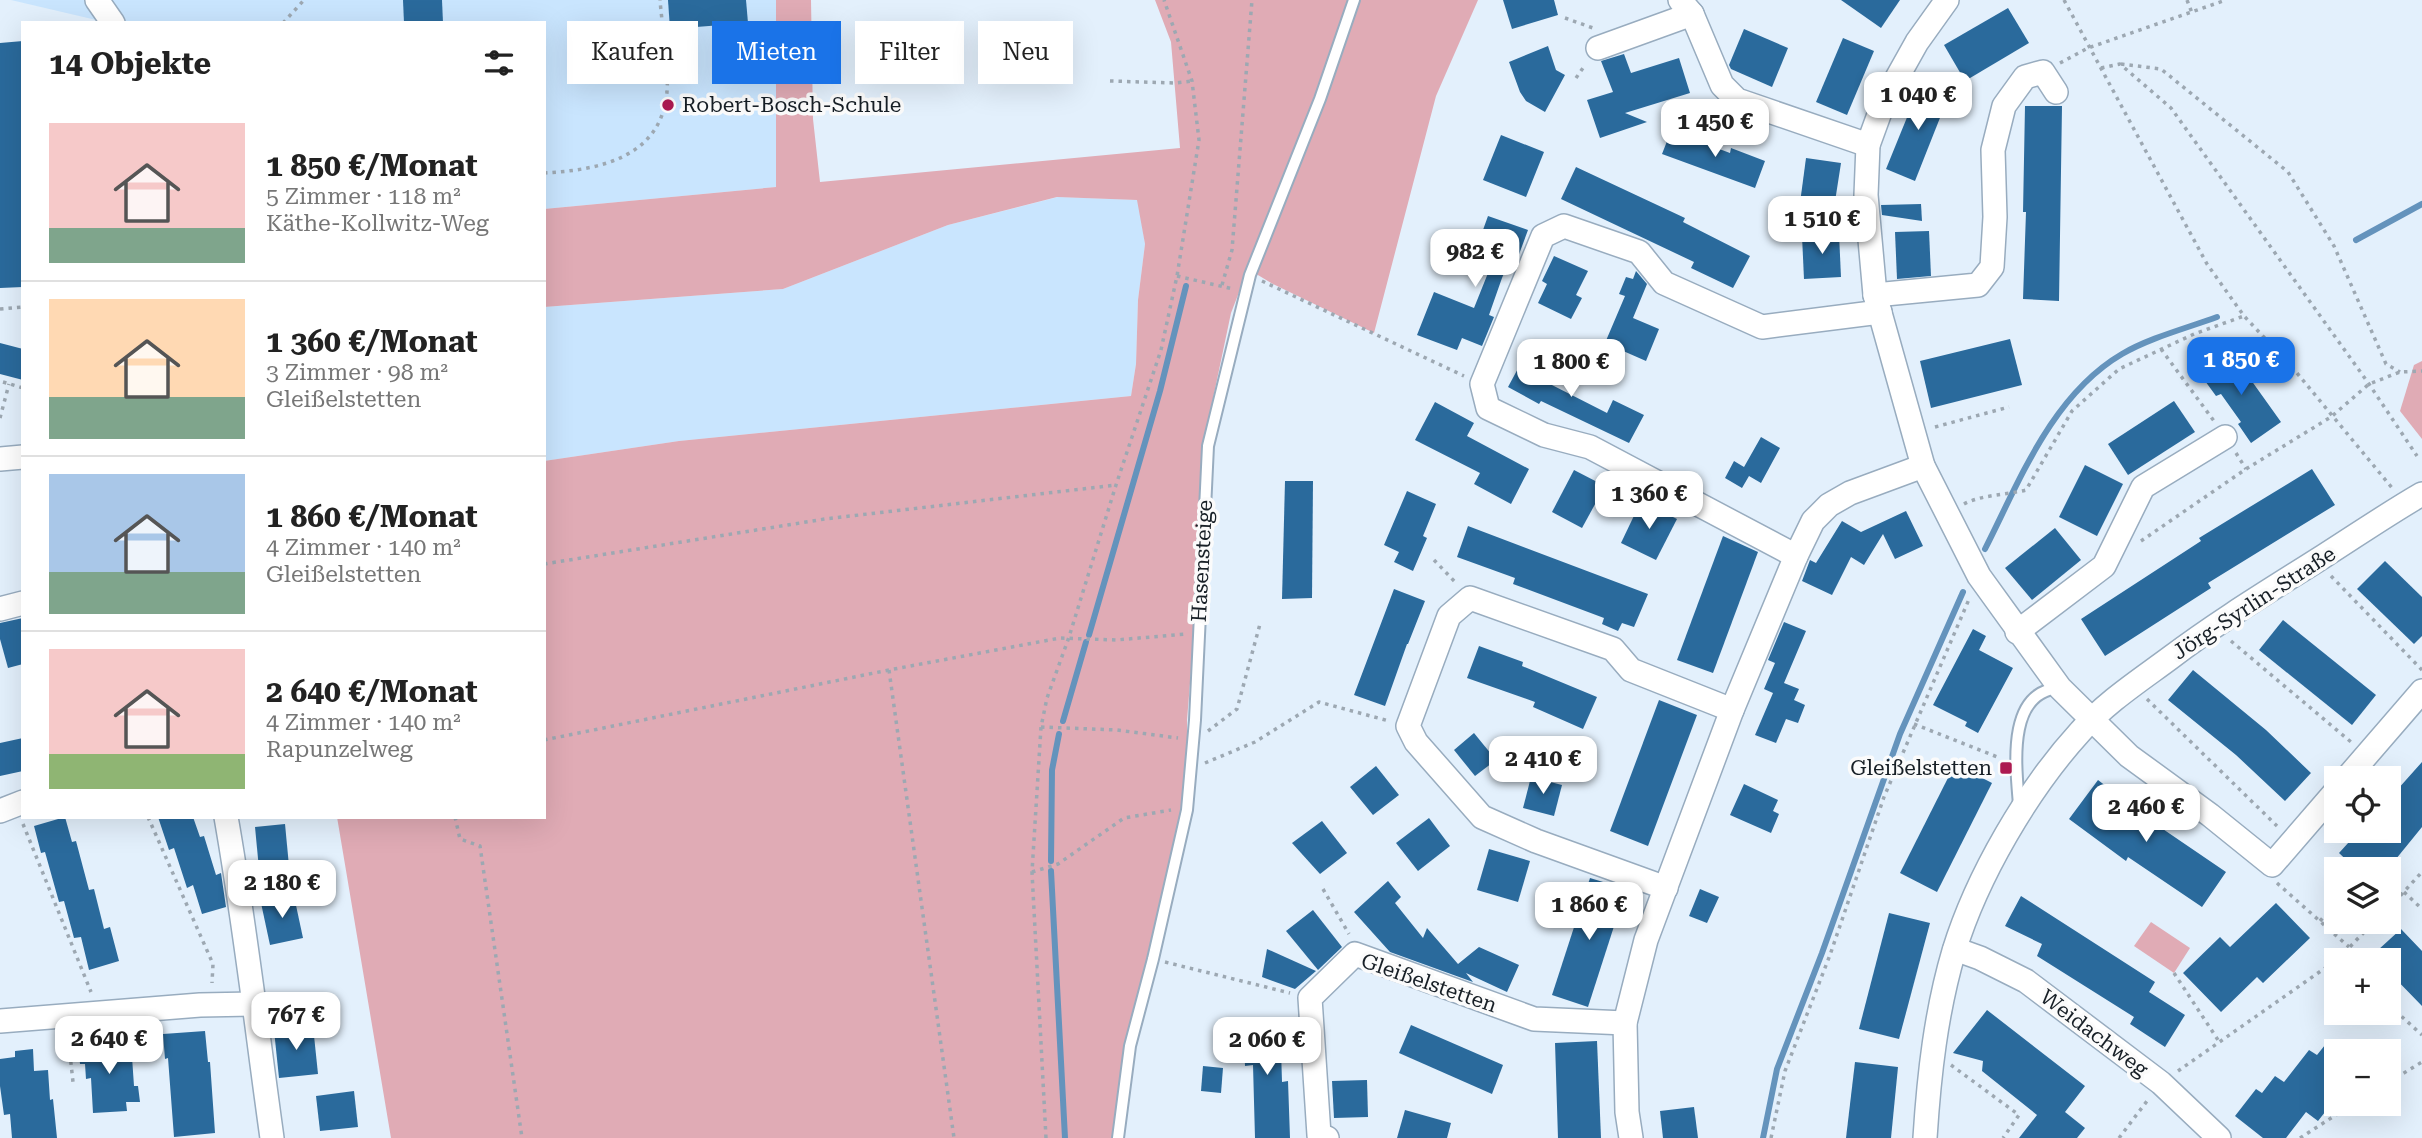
<!DOCTYPE html>
<html lang="de">
<meta charset="utf-8">
<style>
:root{--surface:#fff;--page:#f6f6f6;--text:#222;--muted:#767676;--line:#e0e0e0;--accent:#1a73e8}
body{margin:0;font-family:"Roboto Serif",serif;background:var(--page);color:var(--text);height:100vh;display:flex;flex-direction:column;font-size:26px;white-space:nowrap}
*{box-sizing:border-box;margin:0}
p{font-size:23px;color:var(--muted)}
.icon{flex:none;width:38px;height:38px;fill:none;stroke:currentColor;stroke-width:2;stroke-linecap:round;stroke-linejoin:round}
.map{position:relative;flex:1;overflow:hidden}
.sheet{position:absolute;left:21px;top:21px;width:525px;height:798px;display:flex;flex-direction:column;background:var(--surface);border-radius:0px;box-shadow:0 7px 28px #0002}
.sheet>*{flex:none}
.banner{position:absolute;left:567px;top:21px;width:665px;height:63px;display:flex;gap:14px}
.fabs{position:absolute;left:2324px;top:766px;display:grid;gap:14px}
.fabs a{display:grid;place-items:center;width:77px;height:77px;border-radius:0px;background:var(--surface);box-shadow:0 7px 28px #0002;font-size:35px}
.price{position:absolute;translate:-50% -60px;padding:0 16px;border-radius:14px;background:#fff;color:#222;font-size:23px;line-height:46px;filter:drop-shadow(0 2px 4px #0008)}
.price::after{content:'';position:absolute;left:50%;top:42px;width:21px;height:16px;margin-left:-10px;background:inherit;clip-path:polygon(0 0,100% 0,50% 100%)}
.price.selected{background:var(--accent);color:#fff}
ul{padding:0;list-style:none}
li{display:flex;align-items:center;gap:21px;height:175px;padding:0 28px}
li+li{border-top:2px solid var(--line)}
li span{display:grid;place-items:center;flex:none;width:196px;height:140px;border-radius:0px;color:#555}
li>.icon{margin-inline-start:auto}
span .icon{width:84px;height:84px;fill:#fffc;stroke-width:1}
li b{font-size:30px}
h2{display:flex;justify-content:space-between;align-items:center;height:84px;padding:0 28px;font-size:30px}
.pill{padding:0 24px;border-radius:0px;background:var(--surface);box-shadow:0 7px 28px #0002;font-size:24px;line-height:63px}
.pill.selected{background:var(--accent);color:#fff}
.map>svg:first-child{display:block}
.built{fill:#c9e5fe}
.green{fill:#e0abb5}
.lines{fill:none;stroke-linecap:round;stroke-linejoin:round}
.stream{stroke:#6493bc;stroke-width:6}
.building{fill:#2a6a9c}
.service-casing{stroke:#98acbf;stroke-width:14}
.minor-casing{stroke:#98acbf;stroke-width:26}
.path{stroke:#9da8b2;stroke-width:3.5;stroke-dasharray:3.5 5;stroke-linecap:butt}
.service{stroke:#fff;stroke-width:10}
.minor{stroke:#fff;stroke-width:23}
.poi-dot{fill:#ac1a50;stroke:#fbfbfb;stroke-width:2.5}
.labels{text-anchor:middle;stroke-width:7;stroke-linejoin:round;paint-order:stroke}
.poi-label{font-size:21px;fill:#171f26;stroke:#fbfbfb;text-anchor:start}
.street-label{font-size:21px;fill:#171f26;stroke:#fbfbfb}
</style>
<div class="map">
<svg width="2422" height="1138" viewBox="0 0 2422 1138">
<rect width="100%" height="100%" fill="#e3f0fc"/>
<!-- built -->
<g class="built">
<path d="M11,0H776V187L544,209V23H109Z"/>
<path d="M1058,197L1138,200L1145,244L1138,300L1136,364L1131,396L679,441L544,461V307L783,289L948,225Z"/>
</g>
<!-- green -->
<g class="green">
<path d="M776,0H811L813,119L820,182L1180,148L1171,42L1155,0H1478L1436,96L1374,333L1273,284L1248,269L1231,313L1203,446L1194,634L1187,720V768L1180,827L1149,958L1124,1044L1115,1138H391L337,817H544V461L679,441L1131,396L1136,364L1138,300L1145,244L1137,200L1057,197L948,225L783,289L544,307V209L776,187Z"/>
<path d="M2422,361V439L2400,411L2414,365Z"/>
<path d="M2151,922L2190,948L2174,973L2134,946Z"/>
</g>
<g class="lines">
<!-- stream -->
<g class="stream">
<path d="M2356,240L2422,204"/>
<path d="M1985,549C2020,480 2052,395 2122,354C2149,338 2187,328 2217,317"/>
<path d="M1089,635L1160,391L1186,286"/>
<path d="M1063,721L1086,642"/>
<path d="M1051,861L1052,770L1059,734"/>
<path d="M1051,871L1065,1138"/>
<path d="M1763,1138L1777,1069L1822,953L1900,734L1963,592"/>
</g>
</g>
<!-- building -->
<g class="building">
<path d="M403,0H442L443,23H404Z"/>
<path d="M668,0H746L748,23L670,29Z"/>
<path d="M1503,0H1554L1558,15L1512,29Z"/>
<path d="M1841,0H1900L1881,28Z"/>
<path d="M2008,8L2029,43L1965,81L1944,45Z"/>
<path d="M1744,29L1788,48L1772,87L1731,69L1729,65Z"/>
<path d="M1843,38L1874,51L1847,115L1816,102Z"/>
<path d="M23,41V287L0,288V43Z"/>
<path d="M1548,46L1556,70L1565,75L1545,112L1526,101L1520,92L1509,62Z"/>
<path d="M1624,54L1631,73L1679,58L1690,93L1625,113L1647,122L1600,138L1587,100L1613,92L1601,61Z"/>
<path d="M1921,83L1949,95L1915,181L1886,169Z"/>
<path d="M2025,106H2062L2059,301L2023,299L2026,212H2023Z"/>
<path d="M1671,131L1730,153L1731,148L1765,161L1755,188L1662,154Z"/>
<path d="M1501,135L1544,152L1526,197L1483,180Z"/>
<path d="M1806,158L1841,163L1834,208L1800,203Z"/>
<path d="M1576,167L1685,218L1683,222L1750,256L1733,288L1691,268L1694,262L1561,199Z"/>
<path d="M1921,204L1922,221L1882,215L1881,205Z"/>
<path d="M1488,216L1528,230L1518,257L1512,254L1502,278L1489,315L1494,317L1482,346L1462,338L1457,350L1417,335L1434,292L1474,308L1488,273L1463,264L1473,239L1479,241Z"/>
<path d="M1929,231L1931,276L1897,279L1895,232Z"/>
<path d="M1839,234L1841,277L1804,279L1802,236Z"/>
<path d="M1554,256L1588,271L1576,295L1582,298L1571,319L1538,303L1547,284L1542,281Z"/>
<path d="M1636,271L1647,284L1633,318L1659,329L1646,361L1605,343L1625,296L1619,294L1626,277L1633,279Z"/>
<path d="M2010,339L2022,385L1931,408L1920,361Z"/>
<path d="M0,343L23,349V380L0,374Z"/>
<path d="M1528,350L1559,367L1550,384L1607,413L1613,400L1644,415L1629,443L1541,401L1539,404L1508,387Z"/>
<path d="M2231,352L2281,422L2251,443L2238,424L2241,422L2221,394L2216,396L2200,374Z"/>
<path d="M2174,401L2195,432L2128,475L2108,444Z"/>
<path d="M1435,402L1474,423L1467,436L1529,469L1511,504L1474,484L1480,473L1415,440Z"/>
<path d="M1761,437L1780,448L1761,483L1749,476L1742,488L1725,478L1734,461L1744,467Z"/>
<path d="M2085,465L2123,484L2097,536L2059,517Z"/>
<path d="M2312,469L2335,505L2208,583L2211,588L2105,656L2081,619L2201,541L2199,538Z"/>
<path d="M1574,470L1605,486L1582,528L1552,512Z"/>
<path d="M1285,481H1313L1312,598L1282,599Z"/>
<path d="M1407,491L1436,504L1423,536L1427,538L1413,571L1394,562L1399,552L1384,545Z"/>
<path d="M1641,501L1677,519L1656,560L1621,543Z"/>
<path d="M1906,511L1923,546L1895,559L1883,534L1864,565L1851,557L1832,595L1802,581L1810,560L1816,563L1842,521L1861,532Z"/>
<path d="M1468,526L1648,594L1634,627L1622,623L1618,631L1602,624L1604,618L1513,584L1515,578L1457,557Z"/>
<path d="M2055,528L2081,560L2032,600L2005,568Z"/>
<path d="M1723,536L1758,552L1713,673L1677,660Z"/>
<path d="M2385,561L2422,597V636L2414,644L2357,589Z"/>
<path d="M1394,589L1425,601L1408,644H1407L1385,706L1354,695Z"/>
<path d="M23,618V664L8,668L0,639V623Z"/>
<path d="M2283,620L2376,695L2352,725L2259,650Z"/>
<path d="M1784,622L1806,631L1784,683L1799,689L1794,700L1805,705L1798,723L1786,719L1776,743L1755,735L1773,693L1764,689L1775,663L1768,660Z"/>
<path d="M1973,629L1986,636L1979,650L2013,668L1978,733L1965,726L1967,722L1933,705Z"/>
<path d="M1479,646L1523,662L1522,666L1597,697L1583,729L1533,707L1535,702L1467,678Z"/>
<path d="M2193,670L2266,730L2311,773L2285,801L2236,755L2168,700Z"/>
<path d="M1659,700L1697,715L1648,846L1610,831Z"/>
<path d="M1474,733L1496,760L1475,776L1454,750Z"/>
<path d="M23,738V771L0,776V743Z"/>
<path d="M2422,762V827L2387,870H2357L2339,853L2359,831H2389V799Z"/>
<path d="M1955,764L1992,783L1937,892L1900,873Z"/>
<path d="M1376,766L1399,795L1373,815L1350,787Z"/>
<path d="M1531,777L1562,785L1554,816L1523,808Z"/>
<path d="M2098,780L2154,823L2226,872L2202,907L2128,857L2126,861L2069,819Z"/>
<path d="M1744,784L1778,800L1773,811L1779,814L1771,833L1730,815Z"/>
<path d="M65,817L72,842L76,841L89,890L94,889L104,929L110,927L119,961L89,970L81,937L74,938L64,901L59,902L45,852L41,853L34,826Z"/>
<path d="M158,817H193L200,837L204,836L216,875L221,873L226,907L202,914L193,885L187,888L174,848L169,850Z"/>
<path d="M1429,818L1450,846L1418,871L1396,843Z"/>
<path d="M1322,821L1347,853L1320,874L1292,843Z"/>
<path d="M285,824L289,866L259,869L255,827Z"/>
<path d="M1489,849L1530,861L1518,902L1477,890Z"/>
<path d="M1590,878L1626,889L1588,1007L1552,995Z"/>
<path d="M1388,881L1401,897L1395,903L1423,938L1427,928L1458,964L1479,947L1519,965L1507,992L1466,973L1473,982L1390,952L1354,912Z"/>
<path d="M1700,889L1719,897L1707,923L1689,916Z"/>
<path d="M294,896L303,938L270,945L261,903Z"/>
<path d="M2021,896L2155,982L2149,992L2185,1015L2165,1047L2130,1024L2134,1017L2037,956L2042,944L2005,926Z"/>
<path d="M2276,903L2310,938L2263,983L2257,977L2221,1012L2183,973L2220,937L2230,947Z"/>
<path d="M1313,910L1342,947L1318,970L1286,931Z"/>
<path d="M1889,913L1930,923L1899,1039L1859,1029Z"/>
<path d="M2401,929L2422,951V1006L2389,972V961H2366Z"/>
<path d="M1267,949L1316,971L1295,989L1262,977Z"/>
<path d="M1987,1010L2085,1086L2065,1112L2085,1128L2077,1138H2019L2037,1115L1982,1071L1983,1061L1953,1053Z"/>
<path d="M1280,1017L1282,1082L1288,1081L1290,1138H1255L1253,1065L1245,1066L1243,1019Z"/>
<path d="M1411,1025L1503,1065L1492,1094L1399,1053Z"/>
<path d="M313,1026L318,1074L279,1078L274,1030Z"/>
<path d="M205,1031L208,1062H210L215,1133L174,1137L168,1058L165,1059L163,1034Z"/>
<path d="M122,1041L123,1058L132,1057L134,1086H138L140,1102H126L127,1111L93,1113L91,1078L86,1079L85,1064H80L78,1044Z"/>
<path d="M1597,1041L1601,1138H1558L1555,1043Z"/>
<path d="M2325,1045L2336,1054V1098L2318,1121L2306,1112L2286,1138H2263L2235,1116L2256,1089L2262,1093L2275,1076L2284,1082L2309,1050L2317,1055Z"/>
<path d="M33,1049L34,1071L48,1070L50,1100L53,1099L57,1138H12L10,1114L4,1115L0,1086V1059L15,1057V1051Z"/>
<path d="M1855,1062L1898,1067L1891,1138H1846Z"/>
<path d="M1203,1066L1223,1068L1221,1093L1201,1091Z"/>
<path d="M1367,1080L1368,1117L1334,1118L1332,1081Z"/>
<path d="M354,1091L358,1127L320,1131L316,1096Z"/>
<path d="M1694,1107L1698,1138H1663L1660,1111Z"/>
<path d="M1405,1110L1451,1123L1447,1138H1397Z"/>
</g>
<g class="lines">
<defs>
<g id="service">
<path d="M2019,805C2016,767 2006,691 2060,688"/>
<path d="M1118,1138L1130,1046L1153,959L1187,810L1195,720L1208,446L1250,275L1320,99L1354,0"/>
</g>
<g id="minor">
<path d="M97,0L113,23"/>
<path d="M1680,0L1692,14L1722,85L1737,100L1868,145"/>
<path d="M1947,0L1917,42L1884,101L1868,145L1866,195L1875,295L1923,466L1979,576L2060,688L2129,756L2210,815L2272,865L2336,791"/>
<path d="M1598,48L1692,14"/>
<path d="M1875,295L1978,285L1992,267L1995,217L1993,150L2004,106L2025,77L2043,72L2056,92"/>
<path d="M0,459L23,457"/>
<path d="M1796,556L1590,447L1544,435L1488,408L1482,384L1543,236L1564,226L1639,252L1664,283L1762,327L1880,312"/>
<path d="M0,609L23,603"/>
<path d="M2017,632L2104,566L2143,487L2225,437"/>
<path d="M2346,779L2422,691"/>
<path d="M0,811L23,802"/>
<path d="M226,817C245,924 257,1031 272,1138"/>
<path d="M1666,888L1536,841L1482,817L1416,742L1408,726L1449,616L1470,598L1613,649L1631,670L1732,710"/>
<path d="M1955,949L1980,958L2026,981L2161,1083L2219,1138"/>
<path d="M0,1021L200,1005L253,1004"/>
<path d="M1327,1138L1319,1135L1310,998L1355,954L1534,1019L1625,1023"/>
<path d="M1631,1138L1627,1112L1625,1023L1646,940L1732,710L1796,556L1813,521L1829,505L1850,493L1923,466"/>
<path d="M1925,1138C1929,1075 1936,1012 1954,951C1977,876 2028,789 2080,732C2105,703 2139,681 2170,658C2219,621 2272,589 2324,556C2357,535 2389,513 2422,494"/>
</g>
</defs>
<!-- service casing -->
<use href="#service" class="service-casing"/>
<!-- minor casing -->
<use href="#minor" class="minor-casing"/>
<!-- path -->
<g class="path">
<path d="M2064,0L2207,264L2244,316L2292,367L2393,489"/>
<path d="M2187,0L2192,13"/>
<path d="M1565,18L1593,28"/>
<path d="M283,23L304,0"/>
<path d="M2060,63L2088,48L2226,0"/>
<path d="M2121,64L2161,69L2288,172L2334,246L2386,364L2400,372"/>
<path d="M2101,68L2120,64L2171,108L2369,384L2417,456"/>
<path d="M1576,78L1585,65"/>
<path d="M1110,81L1175,83L1192,81"/>
<path d="M544,173C599,170 661,158 667,92C669,67 662,26 660,0"/>
<path d="M1177,276L1233,289"/>
<path d="M1262,281L1464,376"/>
<path d="M1222,285L1232,250L1252,0"/>
<path d="M0,309L23,307"/>
<path d="M2161,349L2214,421"/>
<path d="M3,382L23,388"/>
<path d="M0,418L9,384"/>
<path d="M1935,427L2009,407"/>
<path d="M2236,453L2246,469"/>
<path d="M1964,504C1980,495 2006,495 2026,490L2072,411L2119,369L2194,334L2244,316"/>
<path d="M2141,541L2246,469L2331,417L2369,384L2400,372L2422,371"/>
<path d="M1434,560L1457,584"/>
<path d="M544,564L825,519L1116,485"/>
<path d="M2331,576L2422,670"/>
<path d="M2231,641L2351,742"/>
<path d="M889,670L954,1138"/>
<path d="M2147,699L2277,826"/>
<path d="M1914,724L2000,758"/>
<path d="M1041,727L1117,730L1178,738"/>
<path d="M1208,731L1237,709L1260,624"/>
<path d="M544,740L889,670L1060,638L1116,640L1186,634"/>
<path d="M1205,763L1255,742L1319,702L1389,721"/>
<path d="M148,817L213,964L212,983"/>
<path d="M455,817L460,839L480,846L522,1138"/>
<path d="M23,824L91,992"/>
<path d="M1032,872L1058,864L1124,818L1171,810"/>
<path d="M2277,883L2349,947"/>
<path d="M1323,889L1349,934"/>
<path d="M2404,892L2422,909"/>
<path d="M2389,908L2422,872"/>
<path d="M2320,921L2336,903"/>
<path d="M1165,962L1290,993"/>
<path d="M2174,973L2220,1043"/>
<path d="M2389,1005L2422,1035"/>
<path d="M68,1036L73,1082"/>
<path d="M1951,1065L2019,1115L2003,1138"/>
<path d="M2178,1071L2338,959L2374,922"/>
<path d="M2389,1082L2422,1062"/>
<path d="M1046,1138L1032,872L1041,727L1047,698L1069,637L1116,485L1161,350L1177,276L1199,140L1192,81L1164,0"/>
<path d="M1771,1138L1785,1071L1830,955L1884,797L1970,597"/>
<path d="M2119,1138L2147,1101"/>
<path d="M2300,1138L2353,1104"/>
</g>
<!-- service -->
<use href="#service" class="service"/>
<!-- minor -->
<use href="#minor" class="minor"/>
</g>
<!-- markers -->
<g class="poi-dot">
<circle cx="668" cy="105" r="7"/>
<rect x="1999" y="761" width="14" height="14" rx="3.5"/>
</g>
<g class="labels">
<!-- poi labels -->
<g class="poi-label">
<text x="682" y="112">Robert-Bosch-Schule</text>
<text x="1992" y="775" text-anchor="end">Gleißelstetten</text>
</g>
<!-- street labels -->
<g class="street-label">
<text transform="translate(1202 561) rotate(-87)" y="7">Hasensteige</text>
<text transform="translate(2254 603) rotate(-33)" y="7">Jörg-Syrlin-Straße</text>
<text transform="translate(1429 983) rotate(19)" y="7">Gleißelstetten</text>
<text transform="translate(2094 1033) rotate(37)" y="7">Weidachweg</text>
</g>
</g>
</svg>
<div class="fabs">
<a><svg class="icon" aria-label="locate" viewBox="0 0 24 24"><circle cx="12" cy="12" r="6"/><path d="M12 2v4M12 18v4M2 12h4M18 12h4"/></svg></a>
<a><svg class="icon" aria-label="layers" viewBox="0 0 24 24"><path d="M12 4l9 5-9 5-9-5zM3 14l9 5 9-5"/></svg></a>
<a>+</a>
<a>−</a>
</div>
<b class="price" style="left:1918px;top:132px">1 040 €</b>
<b class="price" style="left:1715px;top:159px">1 450 €</b>
<b class="price" style="left:1822px;top:256px">1 510 €</b>
<b class="price" style="left:1475px;top:289px">982 €</b>
<b class="price selected" style="left:2241px;top:397px">1 850 €</b>
<b class="price" style="left:1571px;top:399px">1 800 €</b>
<b class="price" style="left:1649px;top:531px">1 360 €</b>
<b class="price" style="left:1543px;top:796px">2 410 €</b>
<b class="price" style="left:2146px;top:844px">2 460 €</b>
<b class="price" style="left:282px;top:920px">2 180 €</b>
<b class="price" style="left:1589px;top:942px">1 860 €</b>
<b class="price" style="left:296px;top:1052px">767 €</b>
<b class="price" style="left:109px;top:1076px">2 640 €</b>
<b class="price" style="left:1267px;top:1077px">2 060 €</b>
<div class="banner">
<a class="pill">Kaufen</a>
<a class="pill selected">Mieten</a>
<a class="pill">Filter</a>
<a class="pill">Neu</a>
</div>
<section class="sheet">
<h2>14 Objekte<svg class="icon" aria-label="filters" viewBox="0 0 24 24"><path d="M4 7h16M4 17h16"/><circle cx="9" cy="7" r="2"/><circle cx="15" cy="17" r="2"/></svg></h2>
<ul>
<li><span style="background:linear-gradient(#f6c9c9 75%,#7fa58c 0)"><svg class="icon" aria-label="home" viewBox="0 0 24 24"><path d="M3 11l9-7 9 7M6 9v11h12V9"/></svg></span><div><b>1 850 €/Monat</b><p>5 Zimmer · 118 m²</p><p>Käthe-Kollwitz-Weg</p></div></li>
<li><span style="background:linear-gradient(#ffd9b3 70%,#7fa58c 0)"><svg class="icon" aria-label="home" viewBox="0 0 24 24"><path d="M3 11l9-7 9 7M6 9v11h12V9"/></svg></span><div><b>1 360 €/Monat</b><p>3 Zimmer · 98 m²</p><p>Gleißelstetten</p></div></li>
<li><span style="background:linear-gradient(#a9c7e8 70%,#7fa58c 0)"><svg class="icon" aria-label="home" viewBox="0 0 24 24"><path d="M3 11l9-7 9 7M6 9v11h12V9"/></svg></span><div><b>1 860 €/Monat</b><p>4 Zimmer · 140 m²</p><p>Gleißelstetten</p></div></li>
<li><span style="background:linear-gradient(#f6c9c9 75%,#8fb573 0)"><svg class="icon" aria-label="home" viewBox="0 0 24 24"><path d="M3 11l9-7 9 7M6 9v11h12V9"/></svg></span><div><b>2 640 €/Monat</b><p>4 Zimmer · 140 m²</p><p>Rapunzelweg</p></div></li>
</ul>
</section>
</div>
